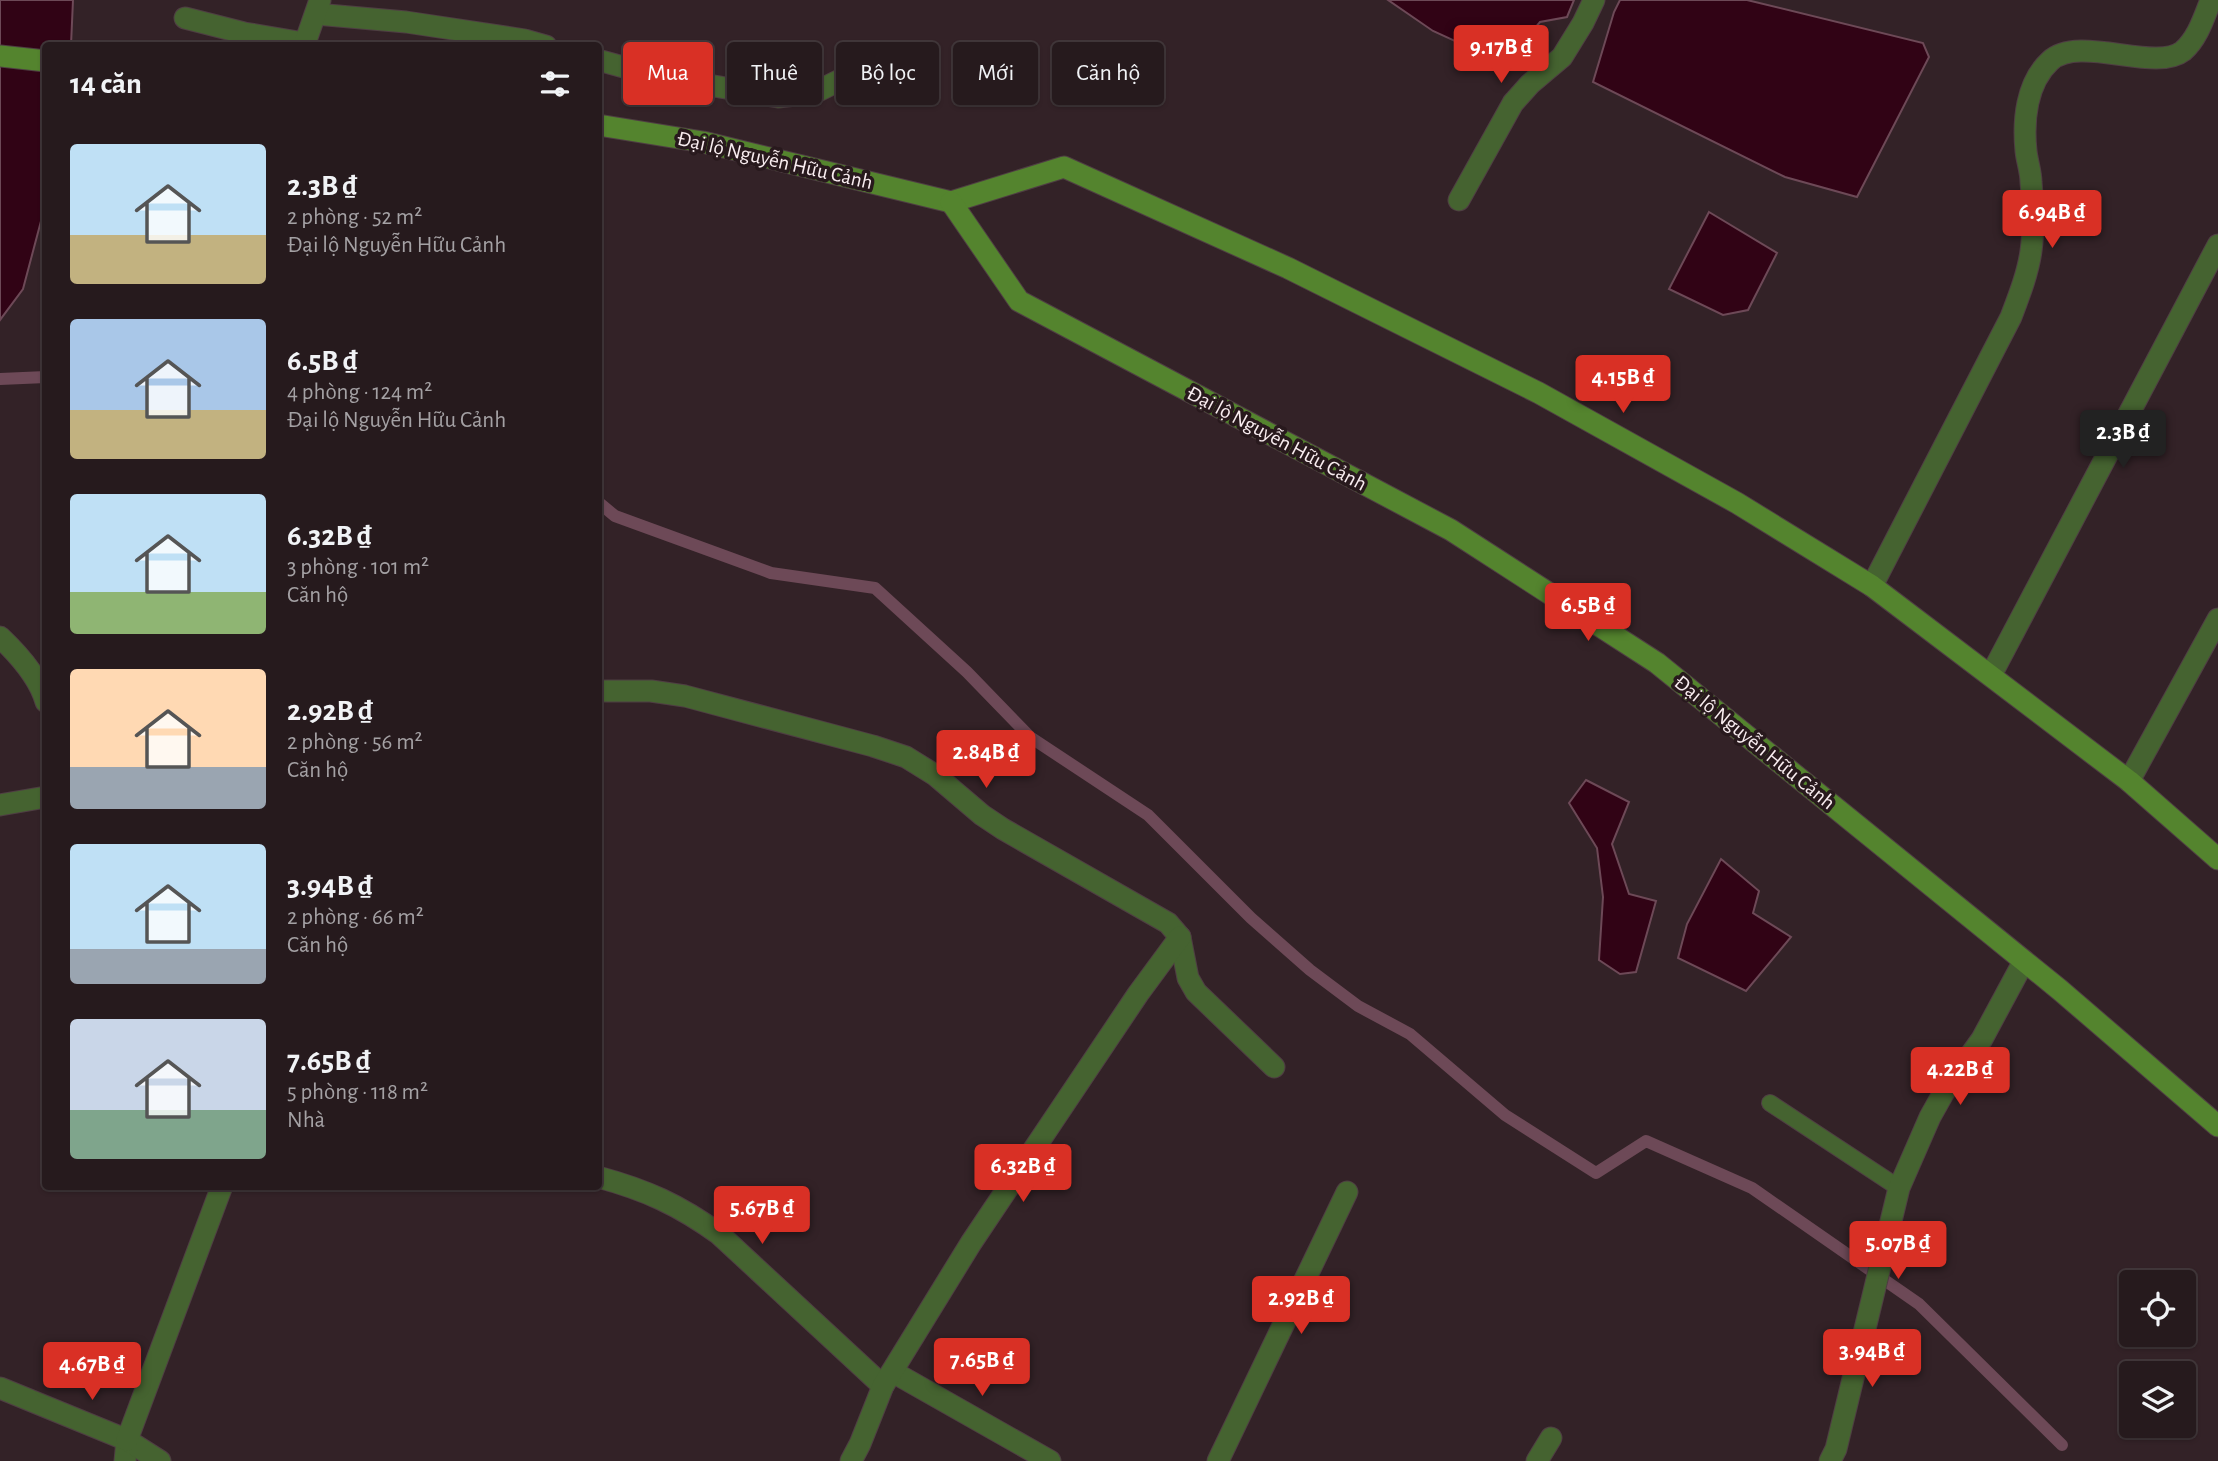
<!DOCTYPE html>
<html lang="vi">
<meta charset="utf-8">
<style>
:root{--surface:#261a1d;--page:#2e2326;--text:#f1f3f6;--muted:#a4a1a4;--line:#42383b;--accent:#d93025}
body{margin:0;font-family:"Alegreya Sans",sans-serif;background:var(--page);color:var(--text);height:100vh;display:flex;flex-direction:column;font-size:26px;white-space:nowrap}
*{box-sizing:border-box;margin:0}
p{font-size:23px;color:var(--muted)}
.icon{flex:none;width:38px;height:38px;fill:none;stroke:currentColor;stroke-width:2;stroke-linecap:round;stroke-linejoin:round}
.map{position:relative;flex:1;overflow:hidden}
.side{position:absolute;left:42px;top:42px;width:560px;height:1148px;display:flex;flex-direction:column;background:var(--surface);border-radius:7px;box-shadow:0 2px 5px #0004,0 0 0 2px var(--line)}
.side>*{flex:none}
.hud{position:absolute;left:623px;top:42px;width:665px;height:63px;display:flex;gap:14px}
.controls{position:absolute;left:2119px;top:1270px;display:grid;gap:14px}
.controls a{display:grid;place-items:center;width:77px;height:77px;border-radius:7px;background:var(--surface);box-shadow:0 2px 5px #0004,0 0 0 2px var(--line);font-size:35px}
.price{position:absolute;translate:-50% -60px;padding:0 16px;border-radius:7px;background:var(--accent);color:#fff;font-size:23px;line-height:46px;filter:drop-shadow(0 2px 4px #0008)}
.price::after{content:'';position:absolute;left:50%;top:42px;width:21px;height:16px;margin-left:-10px;background:inherit;clip-path:polygon(0 0,100% 0,50% 100%)}
.price.selected{background:#222;color:#fff}
ul{padding:0;list-style:none}
li{display:flex;align-items:center;gap:21px;height:175px;padding:0 28px}
li span{display:grid;place-items:center;flex:none;width:196px;height:140px;border-radius:7px;color:#555}
li>.icon{margin-inline-start:auto}
span .icon{width:84px;height:84px;fill:#fffc;stroke-width:1}
li b{font-size:30px}
h2{display:flex;justify-content:space-between;align-items:center;height:84px;padding:0 28px;font-size:30px}
.pill{padding:0 24px;border-radius:7px;background:var(--surface);box-shadow:0 2px 5px #0004,0 0 0 2px var(--line);font-size:24px;line-height:63px}
.pill.selected{background:var(--accent);color:#fff}
.map>svg:first-child{display:block}
.water{fill:#310315;stroke:#6d4957;stroke-width:2}
.lines{fill:none;stroke-linecap:round;stroke-linejoin:round}
.stream{stroke:#6d4957;stroke-width:12}
.service-casing{stroke:#4f3e43;stroke-width:18}
.minor-casing{stroke:#4f3e43;stroke-width:23}
.tertiary-casing{stroke:#4f3e43;stroke-width:23}
.secondary-casing{stroke:#4f3e43;stroke-width:23}
.service{stroke:#456330;stroke-width:16}
.minor{stroke:#456330;stroke-width:21}
.tertiary{stroke:#456330;stroke-width:21}
.secondary{stroke:#54842e;stroke-width:21}
.labels{text-anchor:middle;stroke-width:7;stroke-linejoin:round;paint-order:stroke}
.street-label{font-size:21px;fill:#f9edf0;stroke:#28191d}
</style>
<div class="map">
<svg width="2218" height="1461" viewBox="0 0 2218 1461">
<rect width="100%" height="100%" fill="#332227"/>
<!-- water -->
<g class="water">
<path d="M0,0H73L71,45L46,46L45,206L23,289L0,320Z"/>
<path d="M1388,0H1574L1567,17L1540,22L1505,64L1433,31Z"/>
<path d="M1620,0H1747L1923,43L1929,57L1857,197L1785,177L1593,82L1614,12Z"/>
<path d="M1709,212L1777,253L1748,310L1723,315L1669,289Z"/>
<path d="M1586,780L1629,802L1612,844L1629,894L1656,901L1636,972L1620,974L1599,960L1603,897L1597,848L1569,803Z"/>
<path d="M1721,859L1759,891L1753,913L1791,937L1746,991L1678,958L1687,924Z"/>
</g>
<g class="lines">
<!-- stream -->
<g class="stream">
<path d="M0,379L46,377"/>
<path d="M598,502L615,516L771,573L875,588L967,672L1030,737L1148,815L1251,918L1310,970L1358,1006L1410,1034L1505,1115L1596,1173L1646,1141L1752,1188L1919,1304L2062,1445"/>
</g>
<defs>
<path id="service" d="M1770,1103L1899,1188"/>
<g id="minor">
<path d="M316,14L406,22L525,40L546,46"/>
<path d="M185,18L244,33L304,43"/>
<path d="M598,60L656,76L778,97L814,93L870,65"/>
<path d="M1459,200L1513,103L1530,84L1562,57L1583,23L1594,0"/>
<path d="M1872,586L2011,317C2019,296 2028,273 2031,251C2034,229 2033,204 2031,182C2031,172 2027,161 2026,151C2023,121 2026,83 2050,61C2079,34 2155,73 2183,51C2198,38 2204,17 2211,0"/>
<path d="M0,637C18,654 39,677 46,702"/>
<path d="M1991,675L2218,245"/>
<path d="M598,691H651L685,696L873,746L906,757L935,775L982,815L1003,829L1168,923L1180,937L1188,978L1196,992L1274,1067"/>
<path d="M2129,781L2218,619"/>
<path d="M0,805L46,797"/>
<path d="M598,1177C646,1190 679,1205 719,1234L883,1386"/>
<path d="M893,1372L1050,1461"/>
<path d="M125,1461L127,1440"/>
<path d="M851,1461L860,1444L883,1386L971,1243L1138,994L1180,937"/>
<path d="M1218,1461L1347,1192"/>
<path d="M1537,1461L1551,1438"/>
<path d="M1830,1461L1836,1449L1899,1188L1930,1117L1944,1092L1982,1039L2024,961"/>
</g>
<g id="tertiary">
<path d="M304,46L320,0"/>
<path d="M0,1388L127,1440L160,1461"/>
<path d="M127,1440L222,1186"/>
</g>
<g id="secondary">
<path d="M0,56L46,61"/>
<path d="M598,125L703,142L951,202L1064,167L1288,268L1539,393L1737,503L1872,586L2129,781L2218,859"/>
<path d="M951,202L1019,301L1451,530L1657,663L2060,990L2218,1126"/>
</g>
</defs>
<!-- service casing -->
<use href="#service" class="service-casing"/>
<!-- minor casing -->
<use href="#minor" class="minor-casing"/>
<!-- tertiary casing -->
<use href="#tertiary" class="tertiary-casing"/>
<!-- secondary casing -->
<use href="#secondary" class="secondary-casing"/>
<!-- service -->
<use href="#service" class="service"/>
<!-- minor -->
<use href="#minor" class="minor"/>
<!-- tertiary -->
<use href="#tertiary" class="tertiary"/>
<!-- secondary -->
<use href="#secondary" class="secondary"/>
</g>
<g class="labels">
<!-- street labels -->
<g class="street-label">
<text transform="translate(775 160) rotate(13)" y="7">Đại lộ Nguyễn Hữu Cảnh</text>
<text transform="translate(1277 438) rotate(28)" y="7">Đại lộ Nguyễn Hữu Cảnh</text>
<text transform="translate(1755 742) rotate(39)" y="7">Đại lộ Nguyễn Hữu Cảnh</text>
</g>
</g>
</svg>
<div class="controls">
<a><svg class="icon" aria-label="locate" viewBox="0 0 24 24"><circle cx="12" cy="12" r="6"/><path d="M12 2v4M12 18v4M2 12h4M18 12h4"/></svg></a>
<a><svg class="icon" aria-label="layers" viewBox="0 0 24 24"><path d="M12 4l9 5-9 5-9-5zM3 14l9 5 9-5"/></svg></a>
</div>
<b class="price" style="left:1501px;top:85px">9.17B ₫</b>
<b class="price" style="left:2052px;top:250px">6.94B ₫</b>
<b class="price" style="left:1623px;top:415px">4.15B ₫</b>
<b class="price selected" style="left:2123px;top:470px">2.3B ₫</b>
<b class="price" style="left:1588px;top:643px">6.5B ₫</b>
<b class="price" style="left:986px;top:790px">2.84B ₫</b>
<b class="price" style="left:1960px;top:1107px">4.22B ₫</b>
<b class="price" style="left:1023px;top:1204px">6.32B ₫</b>
<b class="price" style="left:762px;top:1246px">5.67B ₫</b>
<b class="price" style="left:1898px;top:1281px">5.07B ₫</b>
<b class="price" style="left:1301px;top:1336px">2.92B ₫</b>
<b class="price" style="left:1872px;top:1389px">3.94B ₫</b>
<b class="price" style="left:982px;top:1398px">7.65B ₫</b>
<b class="price" style="left:92px;top:1402px">4.67B ₫</b>
<div class="hud">
<a class="pill selected">Mua</a>
<a class="pill">Thuê</a>
<a class="pill">Bộ lọc</a>
<a class="pill">Mới</a>
<a class="pill">Căn hộ</a>
</div>
<section class="side">
<h2>14 căn<svg class="icon" aria-label="filters" viewBox="0 0 24 24"><path d="M4 7h16M4 17h16"/><circle cx="9" cy="7" r="2"/><circle cx="15" cy="17" r="2"/></svg></h2>
<ul>
<li><span style="background:linear-gradient(#bfe0f5 65%,#c2b280 0)"><svg class="icon" aria-label="home" viewBox="0 0 24 24"><path d="M3 11l9-7 9 7M6 9v11h12V9"/></svg></span><div><b>2.3B ₫</b><p>2 phòng · 52 m²</p><p>Đại lộ Nguyễn Hữu Cảnh</p></div></li>
<li><span style="background:linear-gradient(#a9c7e8 65%,#c2b280 0)"><svg class="icon" aria-label="home" viewBox="0 0 24 24"><path d="M3 11l9-7 9 7M6 9v11h12V9"/></svg></span><div><b>6.5B ₫</b><p>4 phòng · 124 m²</p><p>Đại lộ Nguyễn Hữu Cảnh</p></div></li>
<li><span style="background:linear-gradient(#bfe0f5 70%,#8fb573 0)"><svg class="icon" aria-label="home" viewBox="0 0 24 24"><path d="M3 11l9-7 9 7M6 9v11h12V9"/></svg></span><div><b>6.32B ₫</b><p>3 phòng · 101 m²</p><p>Căn hộ</p></div></li>
<li><span style="background:linear-gradient(#ffd9b3 70%,#9aa5b1 0)"><svg class="icon" aria-label="home" viewBox="0 0 24 24"><path d="M3 11l9-7 9 7M6 9v11h12V9"/></svg></span><div><b>2.92B ₫</b><p>2 phòng · 56 m²</p><p>Căn hộ</p></div></li>
<li><span style="background:linear-gradient(#bfe0f5 75%,#9aa5b1 0)"><svg class="icon" aria-label="home" viewBox="0 0 24 24"><path d="M3 11l9-7 9 7M6 9v11h12V9"/></svg></span><div><b>3.94B ₫</b><p>2 phòng · 66 m²</p><p>Căn hộ</p></div></li>
<li><span style="background:linear-gradient(#c9d6e8 65%,#7fa58c 0)"><svg class="icon" aria-label="home" viewBox="0 0 24 24"><path d="M3 11l9-7 9 7M6 9v11h12V9"/></svg></span><div><b>7.65B ₫</b><p>5 phòng · 118 m²</p><p>Nhà</p></div></li>
</ul>
</section>
</div>
